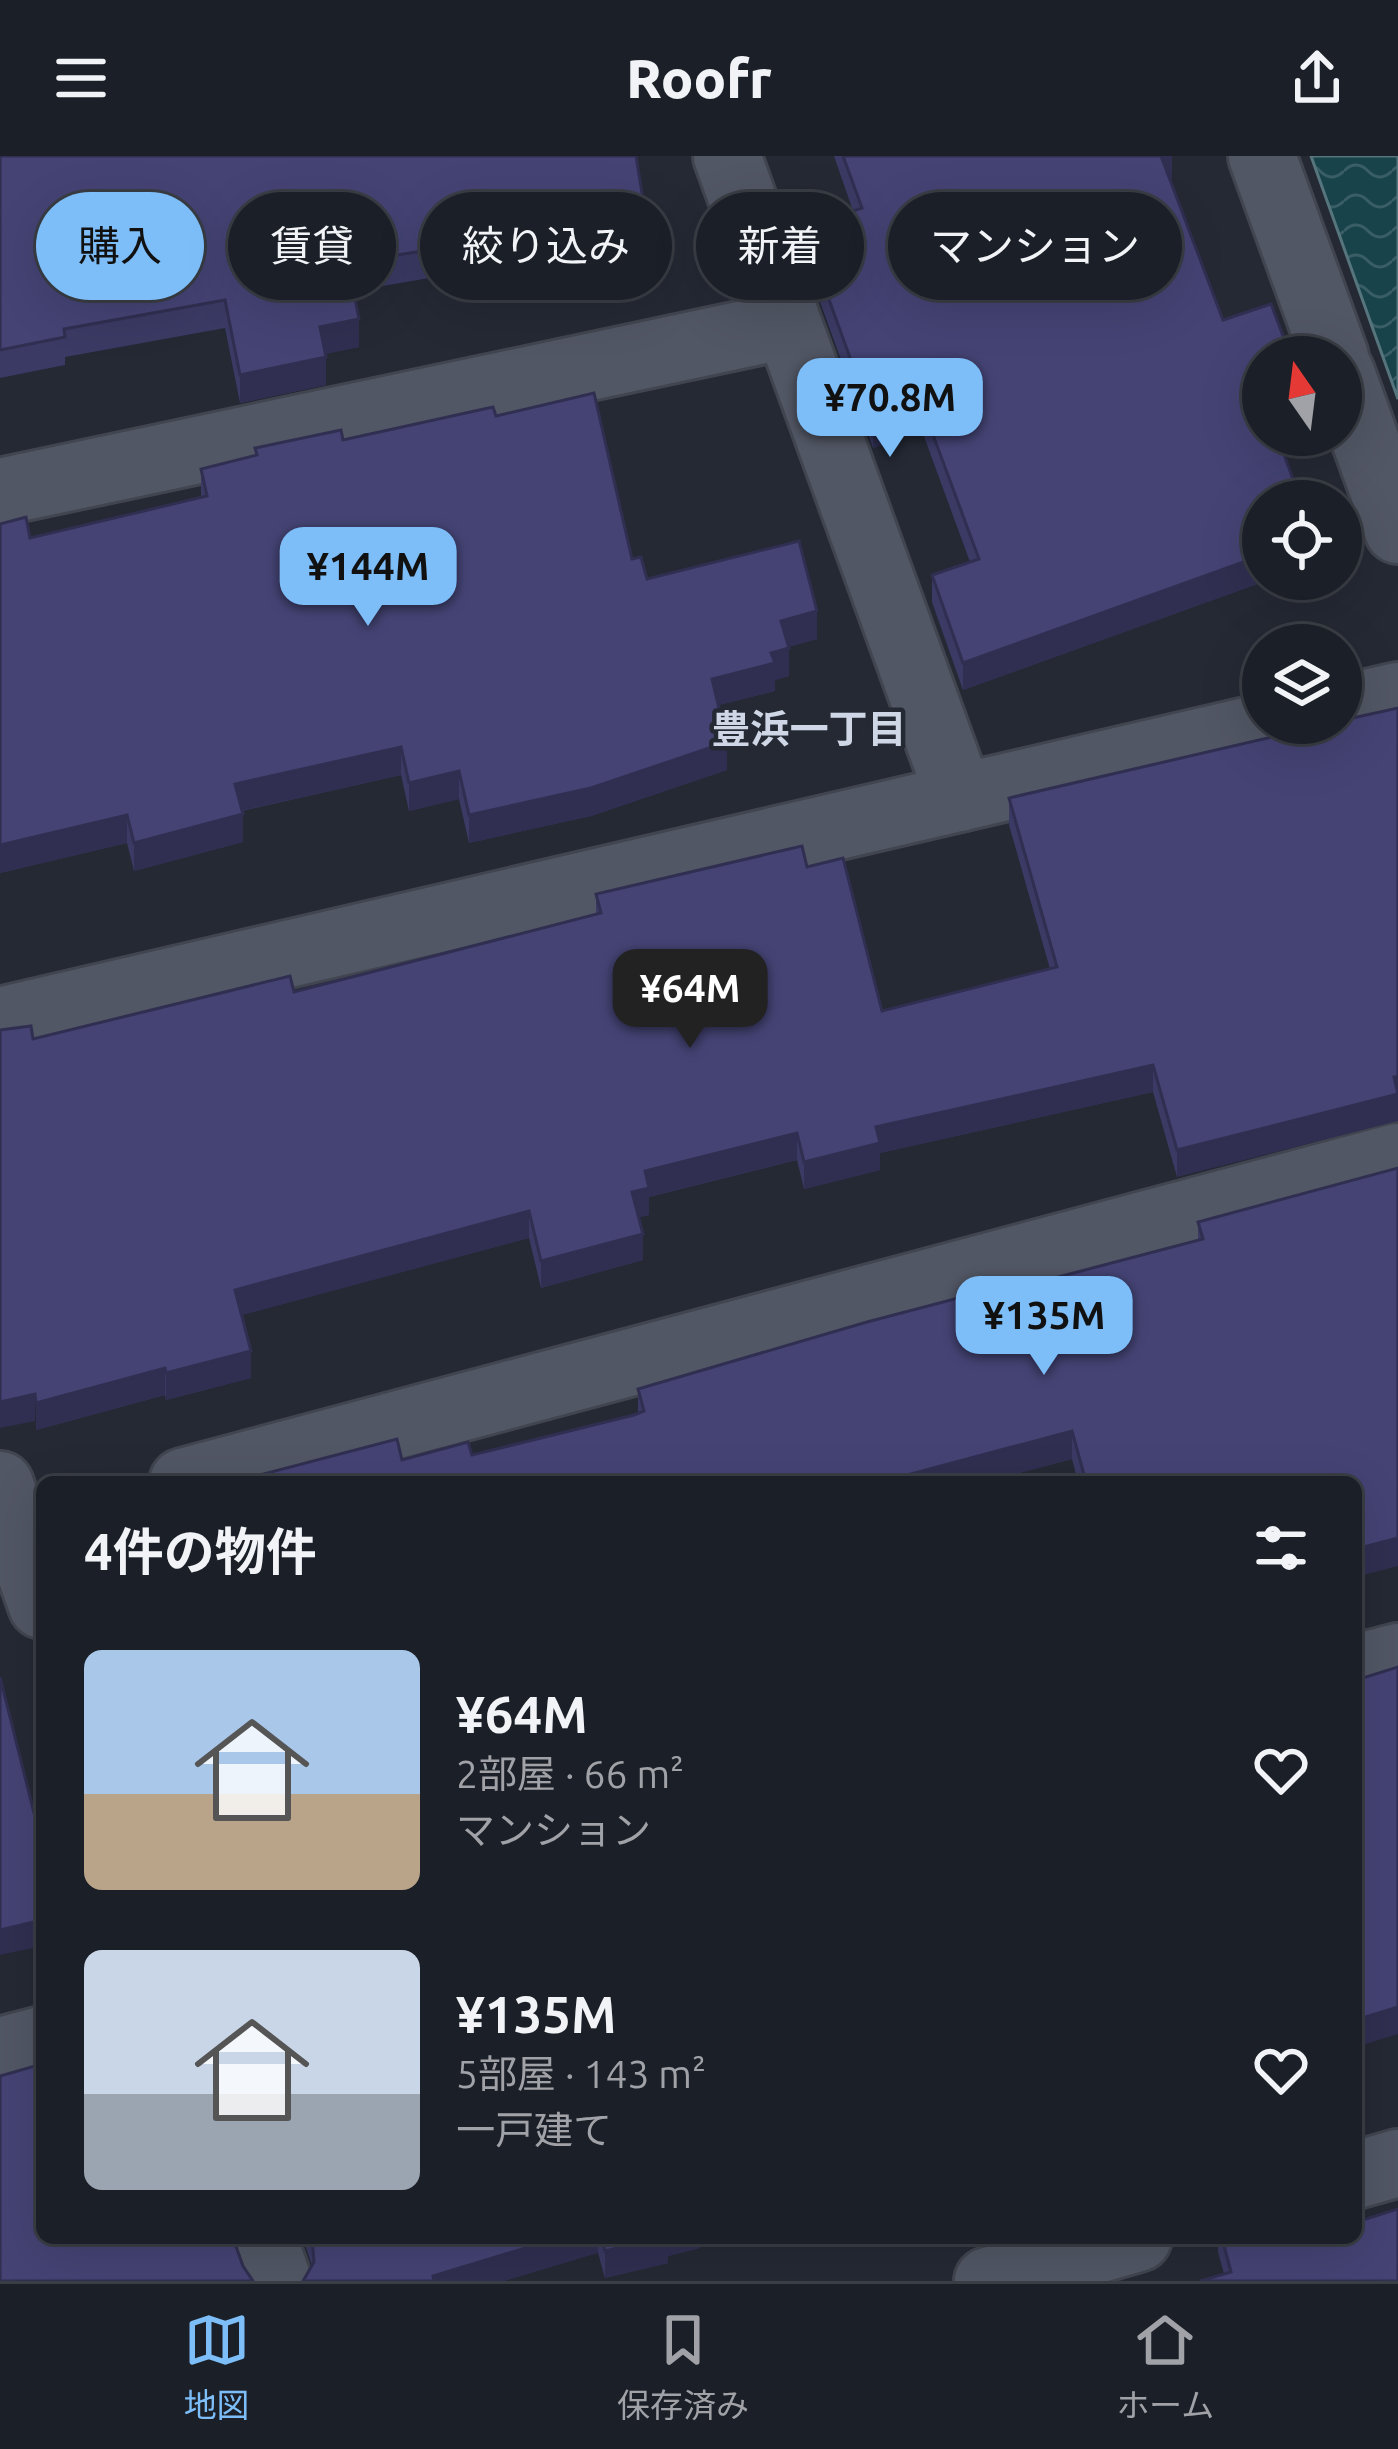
<!DOCTYPE html>
<html lang="ja">
<meta charset="utf-8">
<style>
:root{--surface:#1b1f27;--page:#282c33;--text:#f1f3f6;--muted:#a0a2a7;--line:#393d44;--accent:#7dbef9}
body{margin:0;font-family:Ubuntu,"Noto Sans JP",sans-serif;background:var(--page);color:var(--text);height:100vh;display:flex;flex-direction:column;font-size:45px;white-space:nowrap}
*{box-sizing:border-box;margin:0}
p{font-size:39px;color:var(--muted)}
.icon{flex:none;width:66px;height:66px;fill:none;stroke:currentColor;stroke-width:2;stroke-linecap:round;stroke-linejoin:round}
.map{position:relative;flex:1;overflow:hidden}
.sheet{position:absolute;left:36px;top:1320px;width:1326px;height:768px;display:flex;flex-direction:column;background:var(--surface);border-radius:18px;box-shadow:0 12px 48px #0002,0 0 0 3px var(--line)}
.sheet>*{flex:none}
.banner{position:absolute;left:36px;top:36px;width:1326px;height:108px;display:flex;gap:24px}
.needle{width:78px;rotate:346deg}
.buttons{position:absolute;left:1242px;top:180px;display:grid;gap:24px}
.buttons a{display:grid;place-items:center;width:120px;height:120px;border-radius:50%;background:var(--surface);box-shadow:0 12px 48px #0002,0 0 0 3px var(--line);font-size:60px}
.price{position:absolute;translate:-50% -102px;padding:0 27px;border-radius:24px;background:var(--accent);color:#111;font-size:39px;line-height:78px;filter:drop-shadow(0 3px 6px #0008)}
.price::after{content:'';position:absolute;left:50%;top:72px;width:36px;height:27px;margin-left:-18px;background:inherit;clip-path:polygon(0 0,100% 0,50% 100%)}
.price.active{background:#222;color:#fff}
ul{padding:0;list-style:none}
li{display:flex;align-items:center;gap:36px;height:300px;padding:0 48px}
li span{display:grid;place-items:center;flex:none;width:336px;height:240px;border-radius:18px;color:#555}
li>.icon{margin-inline-start:auto}
span .icon{width:144px;height:144px;fill:#fffc;stroke-width:1}
li b{font-size:51px}
h2{display:flex;justify-content:space-between;align-items:center;height:144px;padding:0 48px;font-size:51px}
.tag{padding:0 42px;border-radius:54px;background:var(--surface);box-shadow:0 12px 48px #0002,0 0 0 3px var(--line);font-size:42px;line-height:108px}
.tag.active{background:var(--accent);color:#111}
header{display:flex;justify-content:space-between;align-items:center;height:156px;padding:0 48px;background:var(--surface);font-size:54px;font-weight:800}
.tabs{display:flex;justify-content:space-around;align-items:center;height:168px;border-top:3px solid var(--line);background:var(--surface);font-size:33px;color:var(--muted)}
.tabs a{display:grid;justify-items:center;gap:6px}
.tabs .active{color:var(--accent)}
.map>svg:first-child{display:block}
.water{fill:url(#water-waves);stroke:#56757d;stroke-width:3}
.lines{fill:none;stroke-linecap:round;stroke-linejoin:round}
.minor-casing{stroke:#41454f;stroke-width:72}
.minor{stroke:#525765;stroke-width:66}
.wall{fill:#3a3a64}
.shaded-wall{fill:#302f51}
.building{fill:#444374;stroke:#302f51;stroke-width:3}
.labels{text-anchor:middle;stroke-width:9;stroke-linejoin:round;paint-order:stroke}
.neighbourhood-label{font-size:39px;font-weight:bold;fill:#cfd6e5;stroke:#242934}
</style>
<header><svg class="icon" aria-label="menu" viewBox="0 0 24 24"><path d="M4 6h16M4 12h16M4 18h16"/></svg>Roofr<svg class="icon" aria-label="share" viewBox="0 0 24 24"><path d="M12 15V3M7 8l5-5 5 5M5 13v7h14v-7"/></svg></header>
<div class="map">
<svg width="1398" height="2125" viewBox="0 0 1398 2125">
<defs>
<pattern id="water-waves" width="16" height="10" patternUnits="userSpaceOnUse" patternTransform="scale(3)"><rect width="16" height="10" fill="#18434b"/><path d="M0 5q4-4 8 0t8 0" fill="none" stroke="#3a5e65"/></pattern>
</defs>
<rect width="100%" height="100%" fill="#242934"/>
<!-- water -->
<path class="water" d="M1311,0H1398V243Z"/>
<g class="lines">
<defs>
<g id="minor">
<path d="M727,0L960,642"/>
<path d="M1262,0L1335,201"/>
<path d="M1341,217L1398,374"/>
<path d="M0,336L787,169"/>
<path d="M1341,553L1398,540"/>
<path d="M0,865L1281,567"/>
<path d="M183,1326L1398,1001"/>
<path d="M0,1329L42,1449"/>
<path d="M1356,1512L1398,1501"/>
<path d="M0,1895L42,1884"/>
<path d="M1356,2019L1398,2007"/>
<path d="M263,2082L278,2125"/>
<path d="M988,2125L1138,2082"/>
</g>
</defs>
<!-- minor casing -->
<use href="#minor" class="minor-casing"/>
<!-- minor -->
<use href="#minor" class="minor"/>
</g>
<!-- wall -->
<g class="wall">
<path d="M0,0L643,43V71L459,104V117L353,135L359,191L325,198L326,229L240,247L225,172L65,201V209L0,222Z"/>
<path d="M834,0H1172V22L1170,23L1223,164L1263,201V423H1271L963,534L932,446V419L970,406L922,275L873,292L803,99V72L853,55Z"/>
<path d="M496,260L632,403L647,423L817,483L788,491L789,520L775,524V535L718,549L727,614L591,660L469,687L459,643L409,655L401,619L242,655L243,686L134,715L127,687L0,717V368L30,382L201,341V313L255,300V292L343,284Z"/>
<path d="M1289,577L1177,1021L1153,936L880,997V1014L804,1033L797,1004L649,1041V1059L639,1061L643,1104L541,1132L529,1082L241,1159L251,1222L166,1244L165,1239L36,1274L33,883L294,836L596,758V738L807,711L882,855L1050,813L1009,669V642Z"/>
<path d="M1198,1066L1356,1326H1078L1072,1303L985,1326H232L402,1304L472,1299L638,1257V1233L1198,1084Z"/>
<path d="M303,2082H707L700,2085V2092L668,2100V2107L605,2122L598,2097L306,2123L312,2110Z"/>
<path d="M1218,2082H1356L1224,2118L1218,2096Z"/>
</g>
<!-- shaded-wall -->
<g class="shaded-wall">
<path d="M1161,0H1172V22L1161,26Z"/>
<path d="M359,163V191L320,199V171Z"/>
<path d="M326,201V229L240,247V219Z"/>
<path d="M1263,214V241L1255,217Z"/>
<path d="M922,249V275L873,292V265Z"/>
<path d="M1263,399V423H1271L963,534V507Z"/>
<path d="M817,455V483L781,493V465Z"/>
<path d="M789,492V520L775,524V535L712,551V523L771,497Z"/>
<path d="M727,586V614L591,660L469,687V659Z"/>
<path d="M401,591V619L235,656V628Z"/>
<path d="M459,615V643L409,655V627Z"/>
<path d="M243,658V686L134,715V687Z"/>
<path d="M127,659V687L0,717V689Z"/>
<path d="M1153,909V936L880,997V1014L804,1033V1006L876,971Z"/>
<path d="M1398,920V965L1177,1021V994Z"/>
<path d="M797,977V1004L649,1041V1059L632,1063V1036L645,1015Z"/>
<path d="M529,1055V1082L235,1161V1134Z"/>
<path d="M643,1078V1104L541,1132V1105Z"/>
<path d="M251,1195V1222L166,1244V1217Z"/>
<path d="M165,1212V1239L36,1274V1247Z"/>
<path d="M35,1238V1265L0,1272V1246Z"/>
<path d="M1072,1275V1303L985,1326H892V1323Z"/>
<path d="M1398,1382V1410L1356,1421V1393Z"/>
<path d="M42,1764V1790L0,1799V1774Z"/>
<path d="M1398,1851V1878L1356,1891V1864Z"/>
<path d="M558,2082H598V2097L505,2125H433V2120Z"/>
<path d="M659,2082H707L700,2085V2092L668,2100V2107L605,2122V2095Z"/>
</g>
<!-- building -->
<g class="building">
<path d="M0,0H636L643,43L456,77L459,89L348,107L359,163L320,171L326,201L240,219L225,144L64,173L65,181L0,194Z"/>
<path d="M843,0H1161L1223,164L1271,148L1291,201H1263V214L1255,217L1263,240V279H1277L1301,345H1263V399L963,507L932,419L979,403L922,249L873,265L803,72L862,52Z"/>
<path d="M594,237L632,403L641,401L647,423L799,385L817,455L781,465L789,492L771,497L775,507L712,523L727,586L591,632L469,659L459,615L409,627L401,591L235,628L243,658L134,687L127,659L0,689V368L26,361L30,382L207,340L201,313L257,299L255,292L341,274L343,284L493,251L496,260Z"/>
<path d="M1398,552V920L1394,921L1398,938L1177,994L1153,909L876,971L880,987L804,1006L797,977L645,1015L649,1032L632,1036L643,1078L541,1105L529,1055L235,1134L251,1195L166,1217L165,1212L36,1247L35,1238L0,1246V874L31,870L33,883L290,820L294,836L601,757L596,738L802,690L807,711L843,702L882,855L1057,811L1009,642L1289,577L1307,567H1341V563H1348Z"/>
<path d="M1398,1012V1382L1356,1393V1326H1086L1072,1275L892,1323L893,1326H233L397,1283L402,1304L468,1286L472,1299L634,1259L644,1255L638,1233L867,1166L962,1141L963,1146L1203,1083L1198,1066Z"/>
<path d="M1398,1511V1851L1356,1864V1524Z"/>
<path d="M0,1521L37,1669L42,1668V1764L0,1774Z"/>
<path d="M42,1908V2082H233L243,2110L253,2125H0V1920Z"/>
<path d="M1398,2053V2125H1200L1231,2116L1222,2082H1356V2066Z"/>
<path d="M312,2082H558L433,2120L434,2125H303L314,2106Z"/>
<path d="M601,2082H659L605,2095Z"/>
</g>
<g class="labels">
<!-- neighbourhood labels -->
<g class="neighbourhood-label">
<text x="809" y="587">豊浜一丁目</text>
</g>
</g>
</svg>
<div class="buttons">
<a><svg class="needle" viewBox="-14 -14 28 28"><path d="M0-13l5 13h-10z" fill="#e53935"/><path d="M0 13l5-13h-10z" fill="#a0a2a7"/></svg></a>
<a><svg class="icon" aria-label="locate" viewBox="0 0 24 24"><circle cx="12" cy="12" r="6"/><path d="M12 2v4M12 18v4M2 12h4M18 12h4"/></svg></a>
<a><svg class="icon" aria-label="layers" viewBox="0 0 24 24"><path d="M12 4l9 5-9 5-9-5zM3 14l9 5 9-5"/></svg></a>
</div>
<b class="price" style="left:890px;top:304px">¥70.8M</b>
<b class="price" style="left:368px;top:473px">¥144M</b>
<b class="price active" style="left:690px;top:895px">¥64M</b>
<b class="price" style="left:1044px;top:1222px">¥135M</b>
<div class="banner">
<a class="tag active">購入</a>
<a class="tag">賃貸</a>
<a class="tag">絞り込み</a>
<a class="tag">新着</a>
<a class="tag">マンション</a>
</div>
<section class="sheet">
<h2>4件の物件<svg class="icon" aria-label="filters" viewBox="0 0 24 24"><path d="M4 7h16M4 17h16"/><circle cx="9" cy="7" r="2"/><circle cx="15" cy="17" r="2"/></svg></h2>
<ul>
<li><span style="background:linear-gradient(#a9c7e8 60%,#b9a48a 0)"><svg class="icon" aria-label="home" viewBox="0 0 24 24"><path d="M3 11l9-7 9 7M6 9v11h12V9"/></svg></span><div><b>¥64M</b><p>2部屋 · 66 m²</p><p>マンション</p></div><svg class="icon" aria-label="heart" viewBox="0 0 24 24"><path d="M12 20l-8-8c-3-5 5-10 8-4 3-6 11-1 8 4z"/></svg></li>
<li><span style="background:linear-gradient(#c9d6e8 60%,#9aa5b1 0)"><svg class="icon" aria-label="home" viewBox="0 0 24 24"><path d="M3 11l9-7 9 7M6 9v11h12V9"/></svg></span><div><b>¥135M</b><p>5部屋 · 143 m²</p><p>一戸建て</p></div><svg class="icon" aria-label="heart" viewBox="0 0 24 24"><path d="M12 20l-8-8c-3-5 5-10 8-4 3-6 11-1 8 4z"/></svg></li>
</ul>
</section>
</div>
<nav class="tabs">
<a class="active"><svg class="icon" aria-label="map" viewBox="0 0 24 24"><path d="M3 6l6-2 6 2 6-2v14l-6 2-6-2-6 2zM9 4v14M15 6v14"/></svg>地図</a>
<a><svg class="icon" aria-label="saved" viewBox="0 0 24 24"><path d="M7 4h10v16l-5-4-5 4z"/></svg>保存済み</a>
<a><svg class="icon" aria-label="home" viewBox="0 0 24 24"><path d="M3 11l9-7 9 7M6 9v11h12V9"/></svg>ホーム</a>
</nav>
